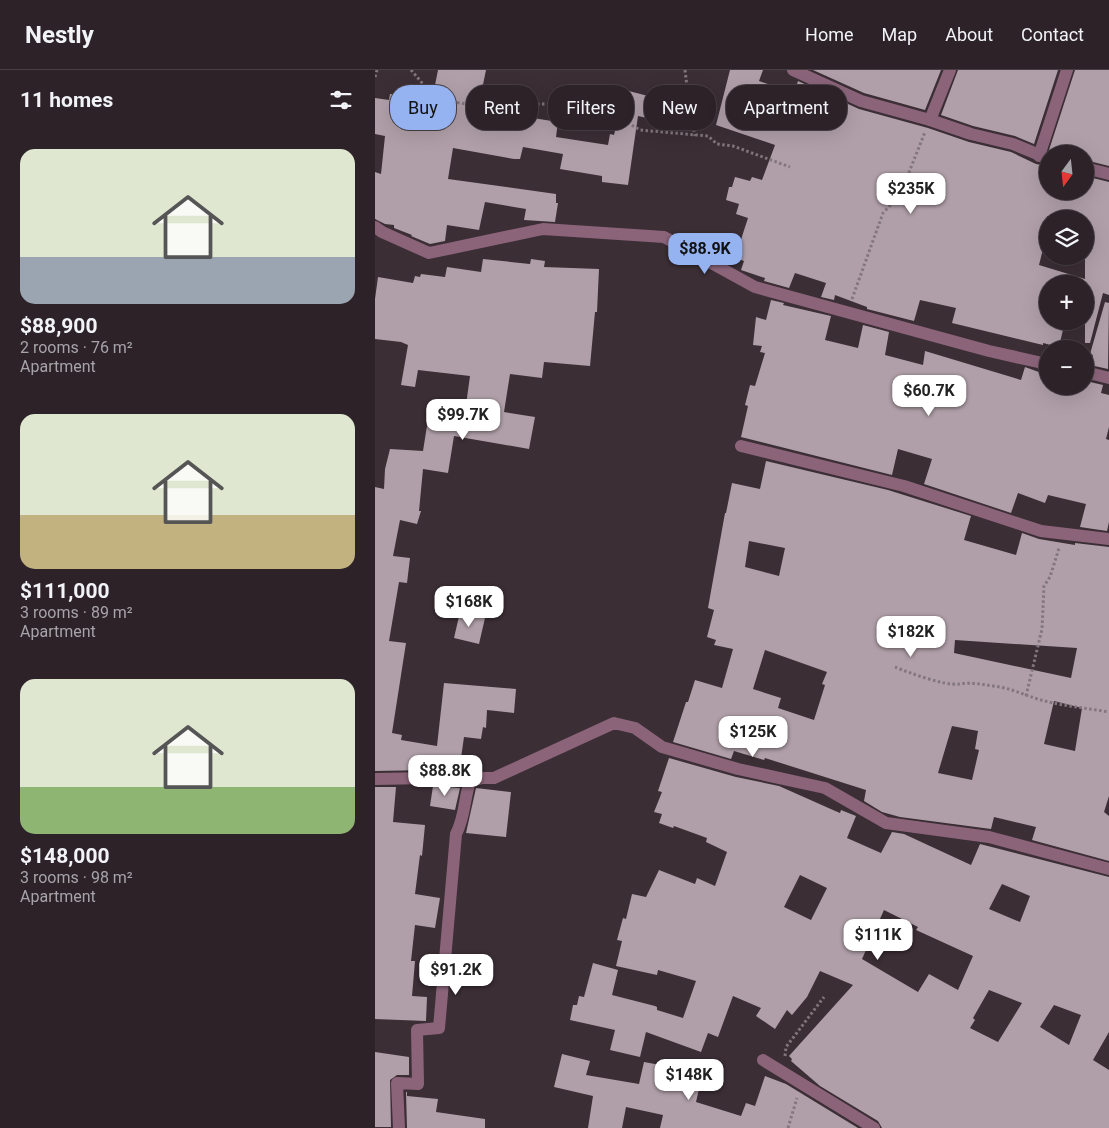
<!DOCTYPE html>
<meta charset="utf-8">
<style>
:root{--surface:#2c2228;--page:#382f34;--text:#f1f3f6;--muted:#a6a4a8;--line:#483f45;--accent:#95b2f1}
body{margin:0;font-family:Roboto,sans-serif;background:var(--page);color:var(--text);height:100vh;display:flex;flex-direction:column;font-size:19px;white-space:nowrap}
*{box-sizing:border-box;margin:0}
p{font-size:16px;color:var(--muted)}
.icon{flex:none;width:28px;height:28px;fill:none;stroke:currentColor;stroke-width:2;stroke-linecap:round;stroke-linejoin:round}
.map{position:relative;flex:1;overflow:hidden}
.details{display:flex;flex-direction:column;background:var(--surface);width:375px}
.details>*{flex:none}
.banner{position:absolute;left:15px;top:15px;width:475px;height:45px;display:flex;gap:10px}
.needle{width:32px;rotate:195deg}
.fabs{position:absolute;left:664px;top:75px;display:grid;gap:10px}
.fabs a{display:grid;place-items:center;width:55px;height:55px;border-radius:50%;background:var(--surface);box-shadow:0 5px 20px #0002,0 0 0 1px var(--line);font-size:25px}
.price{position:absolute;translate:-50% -42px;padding:0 11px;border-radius:10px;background:#fff;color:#222;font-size:16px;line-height:32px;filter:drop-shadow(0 1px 2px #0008)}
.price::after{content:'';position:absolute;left:50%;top:30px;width:15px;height:11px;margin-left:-8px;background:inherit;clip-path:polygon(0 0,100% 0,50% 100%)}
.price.current{background:var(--accent);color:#111}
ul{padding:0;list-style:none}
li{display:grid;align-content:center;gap:10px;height:265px;padding:0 20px}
li span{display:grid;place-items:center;height:155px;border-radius:15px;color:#555}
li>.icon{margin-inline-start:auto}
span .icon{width:90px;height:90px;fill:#fffc;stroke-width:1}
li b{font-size:21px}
h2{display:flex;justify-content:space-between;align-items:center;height:60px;padding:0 20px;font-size:21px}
.tag{padding:0 18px;border-radius:20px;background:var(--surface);box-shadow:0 5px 20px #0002,0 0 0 1px var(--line);font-size:18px;line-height:45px}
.tag.current{background:var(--accent);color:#111}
header{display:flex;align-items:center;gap:30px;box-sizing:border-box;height:70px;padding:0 25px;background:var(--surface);border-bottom:1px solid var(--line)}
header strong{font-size:24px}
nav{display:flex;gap:28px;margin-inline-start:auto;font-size:18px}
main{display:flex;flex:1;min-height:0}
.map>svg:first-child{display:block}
.building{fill:#b09fa8;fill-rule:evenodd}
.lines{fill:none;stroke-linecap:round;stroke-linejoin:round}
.path{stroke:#82767c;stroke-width:3;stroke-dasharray:2.5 2.5;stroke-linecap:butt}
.minor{stroke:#8b647a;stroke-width:12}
</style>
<header>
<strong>Nestly</strong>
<nav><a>Home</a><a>Map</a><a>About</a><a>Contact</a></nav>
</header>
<main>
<section class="details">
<h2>11 homes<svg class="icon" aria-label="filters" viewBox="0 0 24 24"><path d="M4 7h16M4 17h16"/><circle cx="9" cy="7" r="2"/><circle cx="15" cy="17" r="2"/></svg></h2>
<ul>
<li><span style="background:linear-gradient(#dfe7d0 70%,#9aa5b1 0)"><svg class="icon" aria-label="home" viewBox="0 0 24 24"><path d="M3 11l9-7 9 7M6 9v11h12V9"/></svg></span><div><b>$88,900</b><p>2 rooms · 76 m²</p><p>Apartment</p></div></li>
<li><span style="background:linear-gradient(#dfe7d0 65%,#c2b280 0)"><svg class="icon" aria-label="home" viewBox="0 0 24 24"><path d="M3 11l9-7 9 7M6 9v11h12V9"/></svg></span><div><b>$111,000</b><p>3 rooms · 89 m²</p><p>Apartment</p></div></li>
<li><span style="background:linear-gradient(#dfe7d0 70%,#8fb573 0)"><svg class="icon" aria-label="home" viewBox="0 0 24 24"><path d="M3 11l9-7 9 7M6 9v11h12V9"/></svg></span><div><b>$148,000</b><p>3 rooms · 98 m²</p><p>Apartment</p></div></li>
</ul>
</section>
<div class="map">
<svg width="734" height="1058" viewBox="0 0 734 1058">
<rect width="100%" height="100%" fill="#3b2e35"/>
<!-- building -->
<g class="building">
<path d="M63,0H111L103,39L183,52L181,67L233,75L235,64L239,65L250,20L277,27L272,48L263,46L253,115L227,112V106L185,99L188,84L148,77L145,89H139L78,78L73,109L181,124V133H183L180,152L149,150L151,139L110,132L104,160L72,155L70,171L55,174L36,166L37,165L19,158V155L10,154L0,149V102L6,104L10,66L0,64V28L14,30L15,24L57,30Z"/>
<path d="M355,0H388L384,11L419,23L423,11L484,39L553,58L594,72L636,82L661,94L672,96V121H710V106L734,112V225L728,223L715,273H710V214H672V251H690L684,277L668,273V275L577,253L581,238L545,230L539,251L492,239V237L460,225L459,230L446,227L451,213L420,203L414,218L389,211L390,208L366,200L369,191L360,188L373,148L361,144L364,134L351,130L354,117H357L360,107L375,111L377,107L387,110L400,75L341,55ZM672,146L682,149H710V155L715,156L710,174V209L664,195L672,163Z"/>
<path d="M438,0H566L550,40L489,23Z"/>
<path d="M583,0H683L659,74L640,66L598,56L566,45Z"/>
<path d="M700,0H734V96L710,90V84H679L674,80Z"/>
<path d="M108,189L155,194L156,189L170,191L169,197L224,199L222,242H220L215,296L169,292L167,308L135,304L129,342L160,347L154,379L79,366L73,403L48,399L44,441H46L42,454L25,450L18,486L35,488L32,513L24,512L14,571L31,573L17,663L27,665L26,670L62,676L69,613L141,619L139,643L112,640L111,658L108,657L106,669L89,667L84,702L54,700L0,701V417L9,419L10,399L15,379L48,381L55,337L73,340L75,332L91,335L95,306L43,300L40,317L26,315L33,275L26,272L0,269V229L3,207L38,213L40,206L45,207L46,204L70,207L72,197L106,202Z"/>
<path d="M396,230L409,233L408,235L456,246L450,270L483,278L488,255L514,262L510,285L548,295L550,281L646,310L650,297L672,305V316H710L711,311L728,315L726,323L734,325V357L731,369L734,370V452L732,461L705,457L711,434L673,425L670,433L643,423L636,443L549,414L557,389L523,379L517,405L366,367L373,336L370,335L375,315L380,316L390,283L385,282L387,276L378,275L381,247L391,250Z"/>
<path d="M730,232L734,233L733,299L715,295L718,285L715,284Z"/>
<path d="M391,391L513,420L596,446L589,470L641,485L647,463L664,469L700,475V473L734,477V726L729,742L734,746V791L657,770L661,757L619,747L616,759L525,747L507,742L489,731L491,720L390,688L389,690L359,681L356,689L298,672L311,632H313L320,610L347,618L358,579L339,575L341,570L332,567L339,540L333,538L350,443H351L357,413L385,419ZM374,471L410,478L404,506L370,497ZM580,570L702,578L696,608L579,583ZM390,580L452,602L447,614L450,615L439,650L403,638L406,628L378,619ZM679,631L707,638L700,681L669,674ZM577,656L603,661L600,679L604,680L597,710L563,703Z"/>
<path d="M85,542L110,548L104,574L79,568Z"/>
<path d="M294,688L361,707L404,716L458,740L465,743L466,740L481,746L472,768L506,783L517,762L529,764L596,795L605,774L734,807V962L718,990L734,1000V1058H507L503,1051L445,1016L416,991L417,989L414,986L478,915L445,901L432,927L417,945L412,940L400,959L381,946L386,938L358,926L343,967L333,963L326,982L271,962L265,987L235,980L240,960L195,950L198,935H202L204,926L209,927L218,893L243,900L237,925L280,936L282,937V940L308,948L321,911L283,900L282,905L241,896L247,871L242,870L248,848L251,849L257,824L271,827L284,800L320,814L322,808L340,816L352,782L331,772L332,768L299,756L298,758L284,753L287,744L279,742L287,722L283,721ZM425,805L452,818L436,850L409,837ZM627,814L655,826L645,852L614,839ZM509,840L543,857L541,860L598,886L583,920L554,904L543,922L487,889ZM614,920L647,933L623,972L595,958L600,950L598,948ZM679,935L706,945L694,975L665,957Z"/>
<path d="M58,716L85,718L80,740L55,736Z"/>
<path d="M0,717H21L18,752L50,755L47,786L45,785L40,824L65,828L60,858L40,855L36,891H40L37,926L52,927L51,951L0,949Z"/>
<path d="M101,718L136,722L131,767L91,763Z"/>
<path d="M0,982L34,987V1005H22L15,1010L16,1057H0Z"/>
<path d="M187,984L215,991L211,1005L264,1014L269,992L313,1000L308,1012L312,1013L311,1016L324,1019L321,1032L366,1046L371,1033L380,1036L390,1006L411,1014L483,1058H285L288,1045L251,1037L247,1058H213L218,1026L179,1017Z"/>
<path d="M31,1022H32V1026L63,1029L61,1042L110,1049V1058H32Z"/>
</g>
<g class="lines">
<!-- path -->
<g class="path">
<path d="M36,0L48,14L49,27L91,34H205L228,38L265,60L333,66L342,74L358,76L415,97"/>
<path d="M310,0L315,41L320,66"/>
<path d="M0,7L2,0"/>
<path d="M477,229L508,143L525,125L550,62"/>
<path d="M520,597C535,603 569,616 584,614C597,612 611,615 625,617C640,620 652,626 666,630C688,636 711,638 734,642"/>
<path d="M651,626L667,559L669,516L675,507L684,478"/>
<path d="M410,986L411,977L449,927"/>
<path d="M413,1058L422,1028"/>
</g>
<!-- minor -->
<g class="minor">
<path d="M418,0L486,31L555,50L596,64L638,74L672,88"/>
<path d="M555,50L575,0"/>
<path d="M664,86L692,0"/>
<path d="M710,98L734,104"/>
<path d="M0,157L7,162L54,183L168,159L289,167L380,217L614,281L672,294"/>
<path d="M710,302L734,308"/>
<path d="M366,376L529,416L666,461L734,469"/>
<path d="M0,709L54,708L95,711"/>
<path d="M388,990L499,1058"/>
<path d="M24,1058L22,1013L43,1014L42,960L64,958L81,764C90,747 89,729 95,711L108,708H119L239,653L260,658L287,677L363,699L450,718L511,753L614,767L734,799"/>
</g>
</g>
</svg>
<div class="fabs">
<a><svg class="needle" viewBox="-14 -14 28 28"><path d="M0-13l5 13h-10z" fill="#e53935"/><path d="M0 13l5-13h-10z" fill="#a6a4a8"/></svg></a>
<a><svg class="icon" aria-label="layers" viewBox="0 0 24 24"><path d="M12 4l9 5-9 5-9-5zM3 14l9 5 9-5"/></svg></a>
<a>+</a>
<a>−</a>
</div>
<b class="price" style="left:536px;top:145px">$235K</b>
<b class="price current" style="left:330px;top:205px">$88.9K</b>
<b class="price" style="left:554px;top:347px">$60.7K</b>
<b class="price" style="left:88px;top:371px">$99.7K</b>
<b class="price" style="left:94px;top:558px">$168K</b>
<b class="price" style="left:536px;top:588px">$182K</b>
<b class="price" style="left:378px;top:688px">$125K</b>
<b class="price" style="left:70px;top:727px">$88.8K</b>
<b class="price" style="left:503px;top:891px">$111K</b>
<b class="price" style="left:81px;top:926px">$91.2K</b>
<b class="price" style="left:314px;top:1031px">$148K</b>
<div class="banner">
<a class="tag current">Buy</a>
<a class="tag">Rent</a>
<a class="tag">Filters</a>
<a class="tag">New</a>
<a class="tag">Apartment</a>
</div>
</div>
</main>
